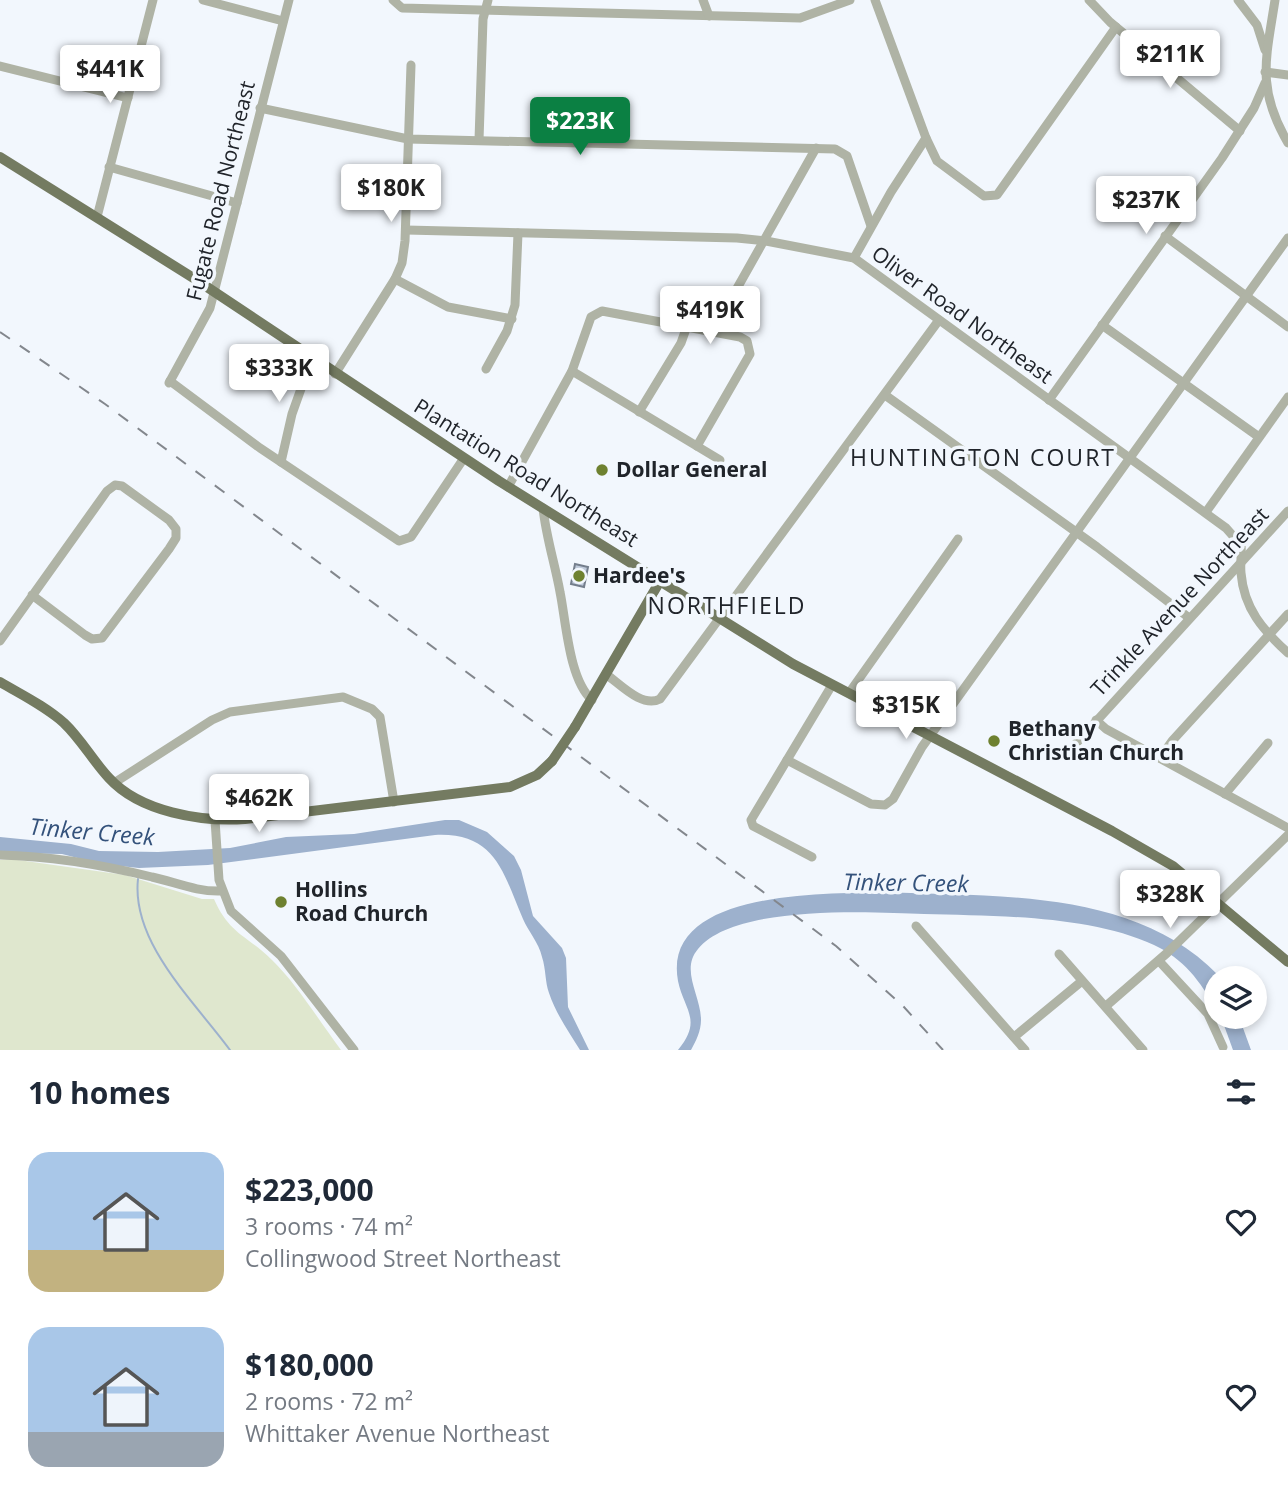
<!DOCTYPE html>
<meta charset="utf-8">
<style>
:root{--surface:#fff;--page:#f2f2f3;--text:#1f2937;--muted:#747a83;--accent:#0b8043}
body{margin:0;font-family:"Open Sans",sans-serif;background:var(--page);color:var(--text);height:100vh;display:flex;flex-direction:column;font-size:26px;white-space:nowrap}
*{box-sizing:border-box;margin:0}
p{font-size:23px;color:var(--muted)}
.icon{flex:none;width:38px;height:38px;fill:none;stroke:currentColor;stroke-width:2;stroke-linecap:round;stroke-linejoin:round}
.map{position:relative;height:1050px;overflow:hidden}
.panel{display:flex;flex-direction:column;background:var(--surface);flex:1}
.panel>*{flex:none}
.controls{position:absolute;left:1204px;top:966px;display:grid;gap:14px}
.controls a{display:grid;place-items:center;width:63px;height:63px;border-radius:50%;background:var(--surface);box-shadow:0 4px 10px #0003;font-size:35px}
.price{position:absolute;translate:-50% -60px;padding:0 16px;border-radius:7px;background:#fff;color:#222;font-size:23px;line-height:46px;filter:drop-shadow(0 2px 4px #0008)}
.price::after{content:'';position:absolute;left:50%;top:42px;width:21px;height:16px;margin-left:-10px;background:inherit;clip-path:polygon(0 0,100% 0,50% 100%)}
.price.current{background:var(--accent);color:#fff}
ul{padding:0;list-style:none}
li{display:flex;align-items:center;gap:21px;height:175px;padding:0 28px}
li span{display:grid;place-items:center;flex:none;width:196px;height:140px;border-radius:21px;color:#555}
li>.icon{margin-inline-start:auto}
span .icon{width:84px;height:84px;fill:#fffc;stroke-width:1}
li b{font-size:30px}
h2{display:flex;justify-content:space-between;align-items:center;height:84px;padding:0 28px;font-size:30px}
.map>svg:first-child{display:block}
.green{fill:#dfe7ce}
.water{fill:#9db1cd}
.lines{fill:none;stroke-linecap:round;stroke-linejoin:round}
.stream{stroke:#9db1cd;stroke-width:2}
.building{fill:#bfcada;stroke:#747e8c;stroke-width:2}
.minor{stroke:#afb3a5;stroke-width:9}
.major{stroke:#747b61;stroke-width:10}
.rail{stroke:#83878d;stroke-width:2;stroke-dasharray:12 12;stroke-linecap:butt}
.major-bridge{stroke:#747b61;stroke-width:10}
.poi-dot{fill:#6e8130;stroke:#f2f7fd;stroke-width:2.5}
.labels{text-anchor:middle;stroke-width:7;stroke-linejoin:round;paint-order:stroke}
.street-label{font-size:21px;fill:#20242a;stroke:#f2f7fd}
.poi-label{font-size:21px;font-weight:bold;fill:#20242a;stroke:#f2f7fd;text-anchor:start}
.neighbourhood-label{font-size:23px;letter-spacing:2px;fill:#20242a;stroke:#f2f7fd}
.water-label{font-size:23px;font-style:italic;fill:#34527b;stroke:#f2f7fd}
</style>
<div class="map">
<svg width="1288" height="1050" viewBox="0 0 1288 1050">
<rect width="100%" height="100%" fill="#f2f7fd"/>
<!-- green -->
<path class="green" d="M11,859L125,875L202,899H214C229,934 248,936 272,960C296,983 320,1022 341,1050H0V860Z"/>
<!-- water -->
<g class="water">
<path d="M445,820H459L487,832L514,856L521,870L533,916L562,948L566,958L568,1007L589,1050H580C569,1032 556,1014 549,993C545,982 546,969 542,957C539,943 528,931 523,919C503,873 496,832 435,835L208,865L139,868L101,864L62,854L0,853V837L71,844L99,851L158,852L230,848L286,837L354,834Z"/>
<path d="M887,892C997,897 1135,889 1218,975L1220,978H1216V1009C1200,981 1184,959 1154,945C1089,915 995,916 924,914C871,912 734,904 698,949C680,970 701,996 701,1020C701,1031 696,1041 691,1050H678C703,1020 684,1010 678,981C661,888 831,894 887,892Z"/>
<path d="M1221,1017H1239L1251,1050H1233Z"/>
</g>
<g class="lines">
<!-- stream -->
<path class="stream" d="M138,879C131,943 195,1002 230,1050"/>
</g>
<!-- building -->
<path class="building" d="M575,564L588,567L584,587L571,584Z"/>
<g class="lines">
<!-- minor -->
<g class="minor">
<path d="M203,0L283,21"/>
<path d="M393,0L402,8L800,18L850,0"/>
<path d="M703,0L709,16"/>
<path d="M1089,0L1110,22L1240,131"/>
<path d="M1238,0L1257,25L1265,50"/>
<path d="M1275,0C1266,59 1256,88 1288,143"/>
<path d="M0,66L128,98"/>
<path d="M1265,72L1288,75"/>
<path d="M260,108L408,139L835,149L847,156L871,226"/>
<path d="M926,138L937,161L984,196L997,195L1116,27"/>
<path d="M479,140L483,19L488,0"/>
<path d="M109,167L237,203"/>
<path d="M97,217L153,0"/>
<path d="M406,230L737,238L766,241L854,258L1226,528L1241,545C1242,554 1240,563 1241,573C1244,609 1263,630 1288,653"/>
<path d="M1165,236L1288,327"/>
<path d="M854,258L891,192L926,138L875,0"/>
<path d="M395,279L448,307L512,319"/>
<path d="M1102,325L1259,437"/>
<path d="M713,331L816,148"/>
<path d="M486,369L507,331L515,305L518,233"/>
<path d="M572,371L720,460"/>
<path d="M335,374L395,279L402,263L405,241L411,65"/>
<path d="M170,381L260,448L399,541L411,537L464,458"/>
<path d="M169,383L210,308L289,0"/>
<path d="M885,395L1097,547L1188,617"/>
<path d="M1049,400L1222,158L1254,108L1265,83"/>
<path d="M639,412L681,343L687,326"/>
<path d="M281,462L292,414L312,358"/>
<path d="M508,487L572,371L591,317L602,311L740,337L747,341L750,354L697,446"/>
<path d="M543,508C546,537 555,564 560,592C566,621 569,680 592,700"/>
<path d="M1206,512L1288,397"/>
<path d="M0,641L107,491L115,485L122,486L169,520L176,529V538L169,549L102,638L92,639L85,635L32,595"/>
<path d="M607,675C621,685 642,708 660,699L939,320"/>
<path d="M849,693L958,539"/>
<path d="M1096,720L1106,729L1288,828"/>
<path d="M1071,749L1288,511"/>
<path d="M1160,758L1172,741L1288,614"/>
<path d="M787,760L871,804L885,805L893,799L922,747L1288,238"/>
<path d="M114,783L212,720L230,712L343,697L372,709L380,717L394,802"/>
<path d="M1225,794L1268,743"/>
<path d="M215,820L219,880L231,911L281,956L354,1050"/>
<path d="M0,855C50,856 103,865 152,877C175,882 197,892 221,891"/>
<path d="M812,857L753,826L751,820L832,685"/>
<path d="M916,926L1025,1050"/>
<path d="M1059,954L1143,1050"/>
<path d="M1159,961L1208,1014L1223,1047"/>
<path d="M1106,1006L1167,953L1288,835"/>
<path d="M1014,1037L1082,981"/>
</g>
<!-- major -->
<g class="major">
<path d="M0,157L195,279L499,481L793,664L1112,831L1173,866L1288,962"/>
<path d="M0,682C22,695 45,706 64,723C81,739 93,761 109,778C140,812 201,822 245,819L510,787L537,775L552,761"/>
<path d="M575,727L660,581"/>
</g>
<!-- rail -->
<path class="rail" d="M0,332L105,404L836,946L903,1006L943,1050"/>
<!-- major-bridge -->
<path class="major-bridge" d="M552,761L575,727"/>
</g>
<!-- markers -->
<g class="poi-dot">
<circle cx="602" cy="470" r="7"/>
<circle cx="579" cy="576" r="7"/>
<circle cx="994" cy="741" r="7"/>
<circle cx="281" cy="902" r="7"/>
</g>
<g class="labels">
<!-- street labels -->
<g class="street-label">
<text transform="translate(221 191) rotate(-76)" y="7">Fugate Road Northeast</text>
<text transform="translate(962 315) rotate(36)" y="7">Oliver Road Northeast</text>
<text transform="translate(526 473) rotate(32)" y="7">Plantation Road Northeast</text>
<text transform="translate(1180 602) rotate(-47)" y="7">Trinkle Avenue Northeast</text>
</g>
<!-- poi labels -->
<g class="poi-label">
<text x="616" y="477">Dollar General</text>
<text x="593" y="583">Hardee's</text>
<text x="1008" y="736">Bethany<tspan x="1008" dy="24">Christian Church</tspan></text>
<text x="295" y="897">Hollins<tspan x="295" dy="24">Road Church</tspan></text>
</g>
<!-- neighbourhood labels -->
<g class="neighbourhood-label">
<text x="983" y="466">HUNTINGTON COURT</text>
<text x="727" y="614">NORTHFIELD</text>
</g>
<!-- water labels -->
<g class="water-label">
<text transform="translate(92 832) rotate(5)" y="8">Tinker Creek</text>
<text transform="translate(906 883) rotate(1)" y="8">Tinker Creek</text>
</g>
</g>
</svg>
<div class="controls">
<a><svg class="icon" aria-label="layers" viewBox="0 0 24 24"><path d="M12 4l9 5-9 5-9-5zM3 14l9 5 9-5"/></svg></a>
</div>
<b class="price" style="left:1170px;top:90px">$211K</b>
<b class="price" style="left:110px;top:105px">$441K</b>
<b class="price current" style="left:580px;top:157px">$223K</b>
<b class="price" style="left:391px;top:224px">$180K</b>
<b class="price" style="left:1146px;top:236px">$237K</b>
<b class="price" style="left:710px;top:346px">$419K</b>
<b class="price" style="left:279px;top:404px">$333K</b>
<b class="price" style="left:906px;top:741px">$315K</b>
<b class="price" style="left:259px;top:834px">$462K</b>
<b class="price" style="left:1170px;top:930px">$328K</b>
</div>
<section class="panel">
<h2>10 homes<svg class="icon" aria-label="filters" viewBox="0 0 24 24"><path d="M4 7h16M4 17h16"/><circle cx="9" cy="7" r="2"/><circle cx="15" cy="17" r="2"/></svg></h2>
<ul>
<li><span style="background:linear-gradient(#a9c7e8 70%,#c2b280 0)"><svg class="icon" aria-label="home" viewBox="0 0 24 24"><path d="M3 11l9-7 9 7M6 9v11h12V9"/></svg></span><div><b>$223,000</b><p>3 rooms · 74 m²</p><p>Collingwood Street Northeast</p></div><svg class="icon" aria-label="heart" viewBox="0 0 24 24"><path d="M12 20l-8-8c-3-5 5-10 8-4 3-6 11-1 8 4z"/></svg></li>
<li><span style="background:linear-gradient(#a9c7e8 75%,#9aa5b1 0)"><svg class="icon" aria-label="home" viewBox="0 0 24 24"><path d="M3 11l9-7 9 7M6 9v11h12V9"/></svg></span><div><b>$180,000</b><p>2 rooms · 72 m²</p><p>Whittaker Avenue Northeast</p></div><svg class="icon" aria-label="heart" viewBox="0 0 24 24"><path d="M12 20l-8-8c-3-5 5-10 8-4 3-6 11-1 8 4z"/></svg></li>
</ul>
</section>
